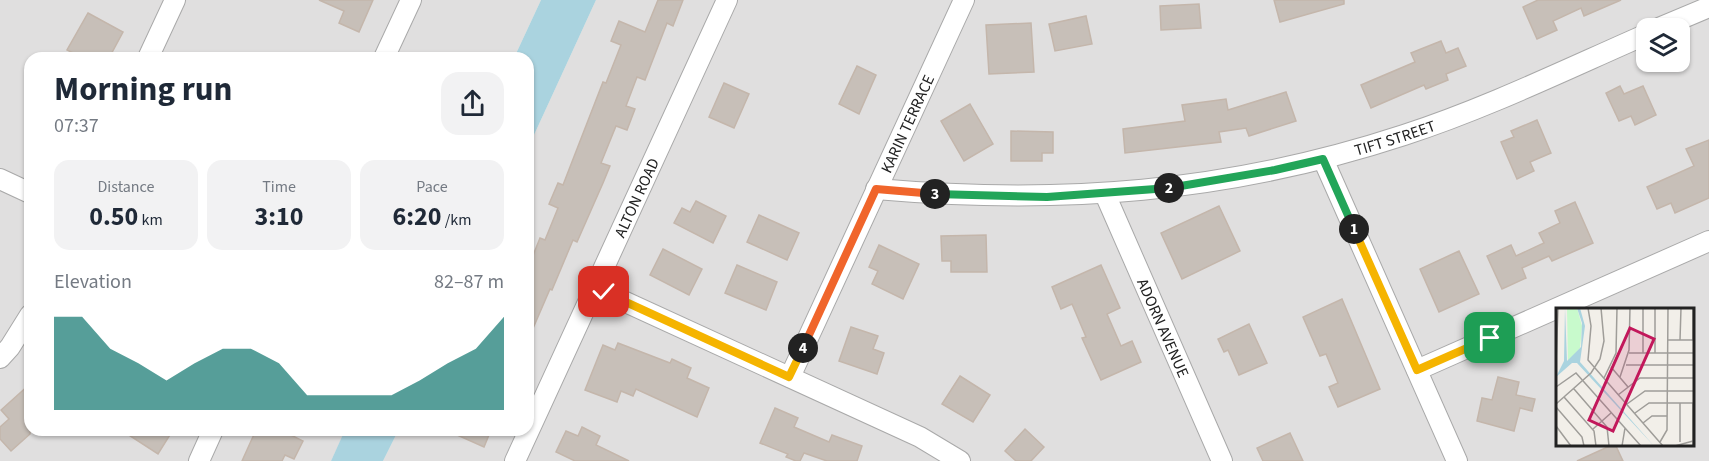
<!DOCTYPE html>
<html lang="en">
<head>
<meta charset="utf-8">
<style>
	:root { --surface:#fff; --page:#f2f2f3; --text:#1f2937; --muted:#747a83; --accent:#0f766e }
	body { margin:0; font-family:"Source Sans 3",sans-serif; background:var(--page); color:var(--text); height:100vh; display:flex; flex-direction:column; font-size:22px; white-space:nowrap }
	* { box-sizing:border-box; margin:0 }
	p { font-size:20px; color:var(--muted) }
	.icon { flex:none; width:33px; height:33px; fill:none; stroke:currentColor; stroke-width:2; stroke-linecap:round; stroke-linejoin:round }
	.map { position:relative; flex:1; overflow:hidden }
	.details { position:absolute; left:24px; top:52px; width:510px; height:384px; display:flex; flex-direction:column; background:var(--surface); border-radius:18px; box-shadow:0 2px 4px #0004 }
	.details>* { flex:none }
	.buttons { position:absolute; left:1636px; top:18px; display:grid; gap:12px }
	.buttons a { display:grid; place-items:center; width:54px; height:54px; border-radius:12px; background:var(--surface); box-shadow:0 2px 4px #0004; font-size:30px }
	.pin { position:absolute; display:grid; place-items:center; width:51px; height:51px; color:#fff; margin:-26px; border-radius:12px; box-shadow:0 3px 9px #0006 }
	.km { position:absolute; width:30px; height:30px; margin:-15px; border-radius:50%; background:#222; color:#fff; font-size:16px; line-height:30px; text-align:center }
	.round { display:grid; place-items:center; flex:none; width:63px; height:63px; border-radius:18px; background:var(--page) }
	.summary { display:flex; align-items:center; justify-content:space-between; height:102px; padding:0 30px }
	h1 { font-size:33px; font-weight:700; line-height:45px }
	.figures { display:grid; grid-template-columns:repeat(3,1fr); gap:9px; height:102px; padding:6px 30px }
	.figures div { display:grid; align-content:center; border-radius:15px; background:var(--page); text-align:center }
	.figures b { font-size:26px; font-weight:700 }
	.figures small { font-size:16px; font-weight:400 }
	.figures p { font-size:16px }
	.chart { height:168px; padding:12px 30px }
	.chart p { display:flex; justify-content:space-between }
	.chart svg { width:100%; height:108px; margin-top:6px; fill:var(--accent); opacity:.7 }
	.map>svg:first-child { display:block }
	.residential { fill:#e0dfdf; fill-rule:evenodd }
	.water { fill:#aad3df }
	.building { fill:#c7bfb8; stroke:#c4b6ab; stroke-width:1.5 }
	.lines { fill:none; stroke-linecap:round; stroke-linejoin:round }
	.minor-casing { stroke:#a9a9a9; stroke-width:22 }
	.minor { stroke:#fff; stroke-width:20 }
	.split-1-casing { stroke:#fff; stroke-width:12 }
	.split-2-casing { stroke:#fff; stroke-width:12 }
	.split-3-casing { stroke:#fff; stroke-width:12 }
	.split-4-casing { stroke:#fff; stroke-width:12 }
	.split-5-casing { stroke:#fff; stroke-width:12 }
	.split-1 { stroke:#f5b400; stroke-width:8 }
	.split-2 { stroke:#22a559; stroke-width:8 }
	.split-3 { stroke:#22a559; stroke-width:8 }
	.split-4 { stroke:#f0652b; stroke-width:8 }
	.split-5 { stroke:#f5b400; stroke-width:8 }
	.labels { text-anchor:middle; stroke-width:4.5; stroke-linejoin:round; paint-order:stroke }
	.street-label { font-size:16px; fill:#222; stroke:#fff }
	.inset-road { fill:none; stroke:#9f9d99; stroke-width:1.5 }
	.view { fill:#c2185b; fill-opacity:0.15; stroke:#c2185b; stroke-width:3 }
	.inset-edge { fill:none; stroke:#222; stroke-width:3 }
</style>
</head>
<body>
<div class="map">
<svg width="1709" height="461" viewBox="0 0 1709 461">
	<rect width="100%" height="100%" fill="#f2efe9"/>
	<g class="residential">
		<path d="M 0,0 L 541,0 L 514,58 L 30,58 L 30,430 L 345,431 L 331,461 L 0,461 Z"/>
		<path d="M 596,0 L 1709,0 L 1709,461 L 383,461 L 398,431 L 528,430 L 528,148 ZM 1647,28 L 1680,28 L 1680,62 L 1647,62 ZM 1558,310 L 1692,310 L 1692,444 L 1558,444 Z"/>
	</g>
	<g class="water">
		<path d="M 541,0 L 596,0 L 528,148 L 528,58 L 514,58 Z"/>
		<path d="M 345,430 L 398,430 L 398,431 L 383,461 L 331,461 Z"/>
	</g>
	<g class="building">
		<path d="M 319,0 L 373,0 L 359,32 L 339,23 L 344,11 Z"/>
		<path d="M 658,0 L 683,0 L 673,26 L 667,23 L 645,80 L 637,77 L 626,106 L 635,109 L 627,130 L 616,126 L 601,163 L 610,166 L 603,183 L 577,242 L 573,240 L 552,290 L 550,289 L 528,340 L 528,268 L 540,238 L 545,240 L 558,208 L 549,204 L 558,183 L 563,185 L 603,82 L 606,83 L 621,45 L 611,41 L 619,21 L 645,32 Z"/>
		<path d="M 1274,0 L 1344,0 L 1344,4 L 1280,22 Z"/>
		<path d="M 1538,0 L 1621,0 L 1584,16 L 1581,8 L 1553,21 L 1557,30 L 1537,39 L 1523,7 Z"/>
		<path d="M 1199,4 L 1201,28 L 1161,30 L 1160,6 Z"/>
		<path d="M 88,13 L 123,32 L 109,58 L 83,58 L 67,50 Z"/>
		<path d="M 1086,16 L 1092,44 L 1055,51 L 1049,24 Z"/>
		<path d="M 1031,23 L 1034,72 L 989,74 L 986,25 Z"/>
		<path d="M 1441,41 L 1446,53 L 1458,48 L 1466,66 L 1446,74 L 1448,80 L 1426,89 L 1424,85 L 1371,108 L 1361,85 L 1415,62 L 1411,53 Z"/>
		<path d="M 857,66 L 876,75 L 859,114 L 839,104 Z"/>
		<path d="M 724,83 L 749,94 L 734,128 L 709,117 Z"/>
		<path d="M 1620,86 L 1624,94 L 1643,86 L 1656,115 L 1635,125 L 1631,116 L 1619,121 L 1606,93 Z"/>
		<path d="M 1286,92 L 1296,121 L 1249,136 L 1246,128 L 1219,132 L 1221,142 L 1125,153 L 1123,129 L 1185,121 L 1182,105 L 1226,99 L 1228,110 Z"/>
		<path d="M 970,104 L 993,144 L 964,161 L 941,121 Z"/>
		<path d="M 1537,120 L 1551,153 L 1530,162 L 1534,171 L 1517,179 L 1501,142 L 1514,137 L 1511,131 Z"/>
		<path d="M 1011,131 L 1053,132 L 1053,153 L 1042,153 L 1042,161 L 1011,161 Z"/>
		<path d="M 1709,140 L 1709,198 L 1675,213 L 1671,203 L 1657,209 L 1647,187 L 1694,166 L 1686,149 Z"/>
		<path d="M 696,201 L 726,216 L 713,243 L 674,223 L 682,208 L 690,212 Z"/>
		<path d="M 1575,202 L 1593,243 L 1552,261 L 1549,256 L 1522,268 L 1526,278 L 1502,289 L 1487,256 L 1511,245 L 1516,256 L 1544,243 L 1539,233 L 1560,223 L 1555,211 Z"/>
		<path d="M 1219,206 L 1240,251 L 1182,279 L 1161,233 Z"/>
		<path d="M 759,215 L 799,233 L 787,260 L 747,242 Z"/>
		<path d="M 986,235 L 987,272 L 951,272 L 951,261 L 942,261 L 941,236 Z"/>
		<path d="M 879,245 L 919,264 L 903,299 L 872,284 L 878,271 L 869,267 Z"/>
		<path d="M 663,249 L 702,269 L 689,295 L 650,275 Z"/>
		<path d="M 1459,251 L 1479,294 L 1439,312 L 1420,269 Z"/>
		<path d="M 737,265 L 777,282 L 766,310 L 725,293 Z"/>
		<path d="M 1101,265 L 1120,308 L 1107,314 L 1121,346 L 1132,341 L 1141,362 L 1101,380 L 1082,338 L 1086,337 L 1072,304 L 1061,309 L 1052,287 Z"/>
		<path d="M 1342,299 L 1380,389 L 1338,407 L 1329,387 L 1338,383 L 1326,354 L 1320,356 L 1303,317 Z"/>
		<path d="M 1249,324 L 1267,363 L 1239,375 L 1228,350 L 1224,352 L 1218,339 Z"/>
		<path d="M 851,327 L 878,336 L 873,349 L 884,353 L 877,374 L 839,361 Z"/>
		<path d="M 618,343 L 670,363 L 672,359 L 691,368 L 687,378 L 709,388 L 697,417 L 636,389 L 633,396 L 621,391 L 617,402 L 585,390 L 603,345 L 615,350 Z"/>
		<path d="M 960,376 L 990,395 L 973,422 L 942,404 Z"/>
		<path d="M 1498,377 L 1519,382 L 1516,395 L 1535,399 L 1532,411 L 1520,408 L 1514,431 L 1477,421 L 1482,398 L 1492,400 Z"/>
		<path d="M 30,384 L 30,434 L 11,451 L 0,439 L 0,427 L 9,419 L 1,410 Z"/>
		<path d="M 775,408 L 798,418 L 794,427 L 829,442 L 832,435 L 862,446 L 857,461 L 827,461 L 804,453 L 800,461 L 796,461 L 786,457 L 788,454 L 760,443 Z"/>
		<path d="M 582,427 L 600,436 L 596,445 L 629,461 L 575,461 L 556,452 L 566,431 L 578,436 Z"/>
		<path d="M 1025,429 L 1044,447 L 1031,461 L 1016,461 L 1005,451 Z"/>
		<path d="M 121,430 L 173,430 L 158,454 Z"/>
		<path d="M 256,430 L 281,430 L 303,441 L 294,459 L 285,455 L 282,461 L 242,461 Z"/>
		<path d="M 446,430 L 491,430 L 484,447 Z"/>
		<path d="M 1290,433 L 1303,461 L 1263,461 L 1257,448 Z"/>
		<path d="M 1615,444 L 1623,461 L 1577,461 L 1614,444 Z"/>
	</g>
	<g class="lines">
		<g class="minor-casing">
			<g id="minor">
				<path d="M 1659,28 L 1709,7"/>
				<path d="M 148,58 L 175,0"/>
				<path d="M 384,58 L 411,0"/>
				<path d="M 1323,159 L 1457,461"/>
				<path d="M 0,179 L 30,193"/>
				<path id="s1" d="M 876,189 C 1060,205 1227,193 1404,135 C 1487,108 1567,69 1647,34"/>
				<path id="s2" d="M 1105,194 L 1222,461"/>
				<path d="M 595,288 L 920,437 L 960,461"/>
				<path d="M 0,358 L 10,347 L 30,315"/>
				<path d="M 1417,370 L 1709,241"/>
				<path id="s3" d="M 790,377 L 964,0"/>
				<path d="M 199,461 L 213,430"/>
				<path id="s4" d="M 515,461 L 727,0"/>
			</g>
		</g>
		<use href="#minor" class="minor"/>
	</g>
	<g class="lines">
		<g class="split-1-casing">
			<path id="split-1" d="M 1354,229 L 1417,370 L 1490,338"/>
		</g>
		<g class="split-2-casing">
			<path id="split-2" d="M 1169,188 L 1275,170 L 1323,159 L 1354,229"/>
		</g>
		<g class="split-3-casing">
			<path id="split-3" d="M 935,194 L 1047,197 L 1169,188"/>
		</g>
		<g class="split-4-casing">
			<path id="split-4" d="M 803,348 L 876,189 L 935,194"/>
		</g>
		<g class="split-5-casing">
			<path id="split-5" d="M 604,292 L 789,377 L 803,348"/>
		</g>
		<use href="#split-1" class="split-1"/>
		<use href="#split-2" class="split-2"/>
		<use href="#split-3" class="split-3"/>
		<use href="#split-4" class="split-4"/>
		<use href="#split-5" class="split-5"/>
	</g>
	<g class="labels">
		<g class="street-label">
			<text dy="6" stroke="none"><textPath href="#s3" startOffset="279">KARIN TERRACE</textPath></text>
			<text dy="6" stroke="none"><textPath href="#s1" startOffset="525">TIFT STREET</textPath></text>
			<text dy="6" stroke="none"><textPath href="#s4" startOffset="290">ALTON ROAD</textPath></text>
			<text dy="6" stroke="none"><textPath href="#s2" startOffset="146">ADORN AVENUE</textPath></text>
		</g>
	</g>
	<g transform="translate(1556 308)">
		<rect width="138" height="138" fill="#f2efe9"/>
		<path d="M 11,0 L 21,0 L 26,18 L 24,40 L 12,54 Z" fill="#c8facc"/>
		<path d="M 9,0 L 11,53 L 25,39 L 26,15 L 21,0 L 24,0 L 29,18 L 24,54 L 98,138 L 21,55 L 16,55 L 0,69 L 8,53 Z" fill="#aad3df"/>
		<path class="inset-road" d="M 32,0 L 35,18 L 32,52 L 107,138M 112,32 L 138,32M 124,32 L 125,0M 137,32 L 137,0M 73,45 L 138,45M 87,45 L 87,0M 99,45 L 99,0M 0,55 L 2,0M 70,57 L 138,57M 55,59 L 72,79M 64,69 L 73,42 L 74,0M 48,70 L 60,45 L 61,0M 0,79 L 20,65 L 85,138M 18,81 L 51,119 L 53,138M 62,87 L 84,70 L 138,70M 8,89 L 38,123 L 40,138M 0,96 L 35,65 L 44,51 L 48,33 L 45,0M 71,96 L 89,83 L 138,83M 0,99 L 26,129 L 28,138M 79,105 L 93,95 L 138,95M 87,115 L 96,108 L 111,108M 0,118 L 15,138M 37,121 L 55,105M 104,134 L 111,122 L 112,0M 124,134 L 124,95M 66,138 L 69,120M 119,138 L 137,133M 137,138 L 137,95"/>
		<path class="view" d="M 74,20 L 98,31 L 57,123 L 33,112 Z"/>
		<rect width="138" height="138" class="inset-edge"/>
	</g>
</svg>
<div class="buttons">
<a><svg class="icon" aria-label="layers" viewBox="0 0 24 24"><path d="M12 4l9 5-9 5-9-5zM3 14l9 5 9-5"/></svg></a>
</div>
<div class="pin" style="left:1490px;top:338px;background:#1e9e55"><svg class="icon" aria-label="arrive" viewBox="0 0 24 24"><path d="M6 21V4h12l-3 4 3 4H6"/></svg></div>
<div class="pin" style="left:604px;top:292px;background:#d93025"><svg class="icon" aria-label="check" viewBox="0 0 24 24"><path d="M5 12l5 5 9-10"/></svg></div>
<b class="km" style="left:1354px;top:229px">1</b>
<b class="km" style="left:1169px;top:188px">2</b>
<b class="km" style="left:935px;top:194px">3</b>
<b class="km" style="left:803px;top:348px">4</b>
<section class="details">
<div class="summary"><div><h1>Morning run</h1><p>07:37</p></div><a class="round"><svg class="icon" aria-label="share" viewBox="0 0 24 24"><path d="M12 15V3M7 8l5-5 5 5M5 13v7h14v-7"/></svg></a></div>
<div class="figures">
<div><p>Distance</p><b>0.50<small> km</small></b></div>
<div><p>Time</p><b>3:10</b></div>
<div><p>Pace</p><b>6:20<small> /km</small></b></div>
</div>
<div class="chart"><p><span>Elevation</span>82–87 m</p>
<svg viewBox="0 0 160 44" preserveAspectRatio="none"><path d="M0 44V6L10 6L20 19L30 25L40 32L50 25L60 19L70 19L80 25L90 38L100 38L110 38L120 38L130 32L140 25L150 19L160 6V44z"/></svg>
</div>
</section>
</div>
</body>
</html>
